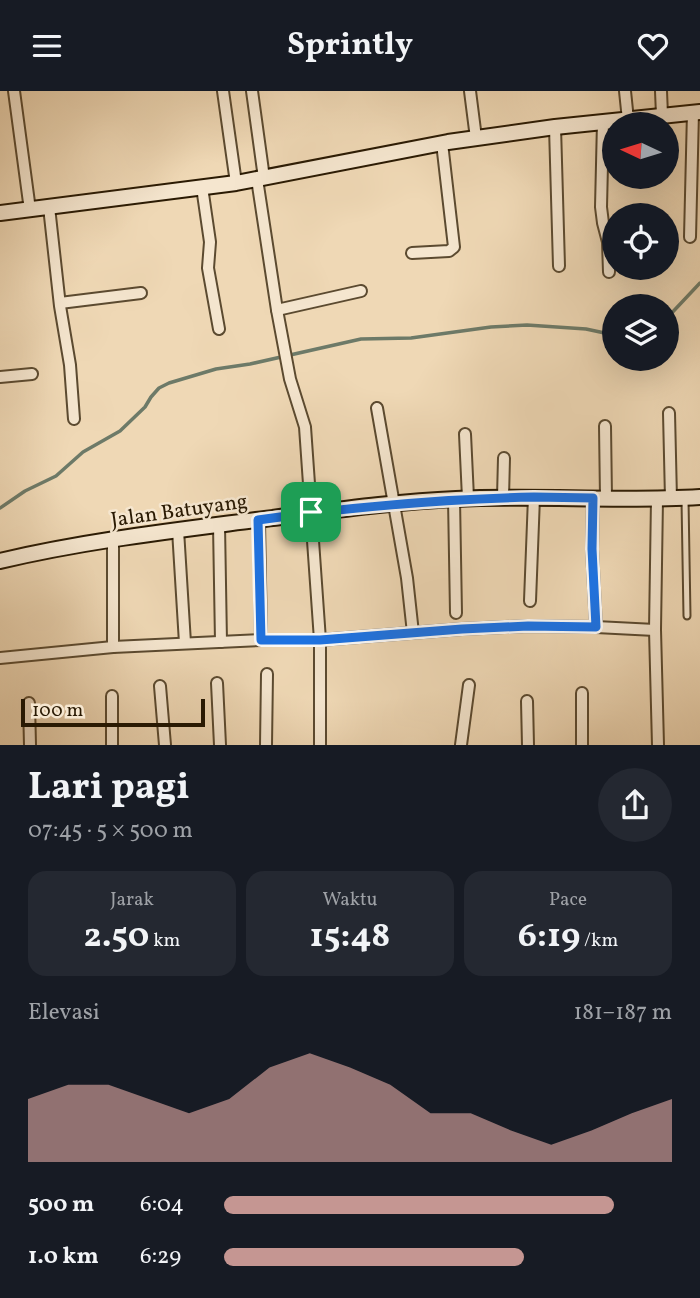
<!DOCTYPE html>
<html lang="id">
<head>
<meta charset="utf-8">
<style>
	:root { --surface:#171b24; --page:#242831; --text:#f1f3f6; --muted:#9ea1a6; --accent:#c59692 }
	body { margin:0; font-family:Vollkorn,serif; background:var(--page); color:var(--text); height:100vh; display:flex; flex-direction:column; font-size:26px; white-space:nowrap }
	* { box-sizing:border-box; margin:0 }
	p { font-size:23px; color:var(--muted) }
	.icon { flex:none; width:38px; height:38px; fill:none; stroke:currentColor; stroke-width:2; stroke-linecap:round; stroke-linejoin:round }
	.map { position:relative; height:654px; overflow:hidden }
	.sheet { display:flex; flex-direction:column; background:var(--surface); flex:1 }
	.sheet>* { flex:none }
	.needle { width:46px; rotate:274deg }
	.buttons { position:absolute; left:602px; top:21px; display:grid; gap:14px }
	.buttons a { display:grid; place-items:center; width:77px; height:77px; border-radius:50%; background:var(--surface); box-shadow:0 7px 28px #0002; font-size:35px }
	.scale { position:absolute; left:21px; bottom:18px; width:184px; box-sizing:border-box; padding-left:7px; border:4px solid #2a1a03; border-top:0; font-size:19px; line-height:24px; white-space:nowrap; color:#2a1a03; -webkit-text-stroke:5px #f5e6cf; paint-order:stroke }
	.pin { position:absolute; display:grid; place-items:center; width:60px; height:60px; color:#fff; margin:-30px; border-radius:14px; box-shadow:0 4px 10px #0006 }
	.round { display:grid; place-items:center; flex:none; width:74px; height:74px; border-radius:37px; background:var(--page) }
	.overview { display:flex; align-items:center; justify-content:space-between; height:119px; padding:0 28px }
	h1 { font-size:38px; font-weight:700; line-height:52px }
	.stats { display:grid; grid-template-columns:repeat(3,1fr); gap:10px; height:119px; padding:7px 28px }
	.stats div { display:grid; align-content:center; border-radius:18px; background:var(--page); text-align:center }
	.stats b { font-size:35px; font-weight:700 }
	.stats small { font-size:19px; font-weight:400 }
	.stats p { font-size:19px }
	.chart { height:196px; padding:14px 28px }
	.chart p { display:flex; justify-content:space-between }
	.chart svg { width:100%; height:126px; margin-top:7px; fill:var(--accent); opacity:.7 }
	ul { padding:0 28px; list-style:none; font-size:23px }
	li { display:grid; grid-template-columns:112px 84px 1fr; align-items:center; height:52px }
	li i { height:18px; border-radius:9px; background:var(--accent) }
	header { display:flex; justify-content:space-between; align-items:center; height:91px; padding:0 28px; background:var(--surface); font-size:32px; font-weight:700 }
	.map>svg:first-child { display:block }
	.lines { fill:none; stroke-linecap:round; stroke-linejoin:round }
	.stream { stroke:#6d7a68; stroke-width:3.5 }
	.lane-casing { stroke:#5b4a30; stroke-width:9 }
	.street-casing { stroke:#5b4a30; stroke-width:14 }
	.secondary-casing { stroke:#2a1a03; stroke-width:18 }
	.lane { stroke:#f5e6cf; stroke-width:5 }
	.street { stroke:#f5e6cf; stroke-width:10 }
	.secondary { stroke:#f5e6cf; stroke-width:14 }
	.route-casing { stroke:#fff; stroke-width:14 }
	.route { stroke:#1a73e8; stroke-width:9 }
	.labels { text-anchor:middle; stroke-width:5; stroke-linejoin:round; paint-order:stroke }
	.street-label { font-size:21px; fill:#2a1a03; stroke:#f5e6cf }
</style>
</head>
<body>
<header><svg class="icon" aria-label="menu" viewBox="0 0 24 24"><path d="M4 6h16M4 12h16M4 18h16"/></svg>Sprintly<svg class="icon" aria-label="heart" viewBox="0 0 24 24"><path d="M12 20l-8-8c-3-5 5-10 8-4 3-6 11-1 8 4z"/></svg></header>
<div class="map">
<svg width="700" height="654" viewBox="0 0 700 654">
	<rect width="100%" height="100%" fill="#efd8b5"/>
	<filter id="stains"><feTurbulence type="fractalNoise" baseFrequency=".00286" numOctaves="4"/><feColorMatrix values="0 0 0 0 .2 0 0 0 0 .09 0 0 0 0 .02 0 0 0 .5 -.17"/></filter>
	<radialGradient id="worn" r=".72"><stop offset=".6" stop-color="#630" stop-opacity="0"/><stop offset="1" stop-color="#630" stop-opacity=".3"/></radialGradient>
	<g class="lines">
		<g class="stream">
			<path d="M 667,227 L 700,192"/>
			<path d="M 0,417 L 25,400 L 56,385 L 83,361 L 120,340 L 145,316 L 151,306 L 159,297 L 169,292 L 216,278 L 250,273 L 361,248 L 411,247 L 491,236 L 527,234 L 586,238 L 614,244"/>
		</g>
		<g class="lane-casing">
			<path id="lane" d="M 685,409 L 687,525"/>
		</g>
		<g class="street-casing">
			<g id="street">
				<path d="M 14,0 L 30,119"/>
				<path d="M 223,0 L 236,92"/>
				<path d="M 252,0 L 264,87"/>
				<path d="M 470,0 L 476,47"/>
				<path d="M 625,0 L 628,29"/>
				<path d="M 661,0 L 662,24"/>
				<path d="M 603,31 L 601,116 L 603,132 L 608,151 L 609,181"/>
				<path d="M 555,36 L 559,175"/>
				<path d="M 257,88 L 277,219 L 290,288 L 305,336 L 320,549 L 320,654"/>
				<path d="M 202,96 L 210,151 L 208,177 L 219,238"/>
				<path d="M 49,116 L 60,215 L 70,274 L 74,328"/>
				<path d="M 690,146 L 693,21"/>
				<path d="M 412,162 L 449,160 L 454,156 L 442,52"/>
				<path d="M 60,212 L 141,202"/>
				<path d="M 277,219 L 361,200"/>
				<path d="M 0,286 L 32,283"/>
				<path d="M 377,317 L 407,487 L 413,542"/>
				<path d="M 669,322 L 671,408"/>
				<path d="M 605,335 L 606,407"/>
				<path d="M 465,343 L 468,407"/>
				<path d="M 503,406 L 504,367"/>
				<path d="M 593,407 L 592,458 L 596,536"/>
				<path d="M 454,408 L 456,522"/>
				<path d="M 657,408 L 655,539 L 658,654"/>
				<path d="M 259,429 L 261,549"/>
				<path d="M 219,434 L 221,551"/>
				<path d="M 178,439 L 185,552"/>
				<path d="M 113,449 L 113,556"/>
				<path d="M 530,510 L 534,406"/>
				<path d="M 0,567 L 113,556 L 261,549 L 320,549 L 462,538 L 529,535 L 596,536 L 655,539"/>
				<path d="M 217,592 L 220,654"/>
				<path d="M 160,595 L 165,654"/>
				<path d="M 582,602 L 582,654"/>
				<path d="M 527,610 L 528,654"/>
				<path d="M 29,612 L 30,654"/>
				<path d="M 112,654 L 112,605"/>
				<path d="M 266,654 L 267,583"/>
				<path d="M 461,654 L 469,594"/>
			</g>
		</g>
		<g class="secondary-casing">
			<g id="secondary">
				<path d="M 0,122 L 236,92 L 448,51 L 555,36 L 700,21"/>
				<path d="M 0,470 C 84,450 171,440 256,429 C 323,421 389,411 456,408 C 538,404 619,411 700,406"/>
			</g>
		</g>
		<use href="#lane" class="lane"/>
		<use href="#street" class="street"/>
		<use href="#secondary" class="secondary"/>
	</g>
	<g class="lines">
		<g class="route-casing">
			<path id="route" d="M 534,406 L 593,407 L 592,458 L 596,536 L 528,535 L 462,538 L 320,549 L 261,549 L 258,429 C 350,416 442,408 534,406 Z"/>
		</g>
		<use href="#route" class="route"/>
	</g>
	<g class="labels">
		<g class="street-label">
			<text transform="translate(179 419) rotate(-8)" y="7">Jalan Batuyang</text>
		</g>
	</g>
	<rect width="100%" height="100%" filter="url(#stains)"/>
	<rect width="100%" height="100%" fill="url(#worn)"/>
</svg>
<div class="buttons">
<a><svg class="needle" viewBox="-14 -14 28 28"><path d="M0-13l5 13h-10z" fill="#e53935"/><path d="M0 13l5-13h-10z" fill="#9ea1a6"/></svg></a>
<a><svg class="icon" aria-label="locate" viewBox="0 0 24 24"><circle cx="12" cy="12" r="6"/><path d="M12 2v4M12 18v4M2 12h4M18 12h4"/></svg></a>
<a><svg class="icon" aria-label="layers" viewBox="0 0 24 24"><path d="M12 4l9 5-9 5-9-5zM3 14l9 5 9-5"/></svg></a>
</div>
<div class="scale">100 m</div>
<div class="pin" style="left:311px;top:421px;background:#1e9e55"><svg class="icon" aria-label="arrive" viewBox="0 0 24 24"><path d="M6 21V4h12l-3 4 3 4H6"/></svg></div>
</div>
<section class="sheet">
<div class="overview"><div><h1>Lari pagi</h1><p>07:45 · 5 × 500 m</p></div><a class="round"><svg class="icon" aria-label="share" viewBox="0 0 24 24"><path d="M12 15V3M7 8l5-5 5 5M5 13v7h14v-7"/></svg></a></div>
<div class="stats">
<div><p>Jarak</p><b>2.50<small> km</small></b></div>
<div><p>Waktu</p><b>15:48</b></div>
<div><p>Pace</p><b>6:19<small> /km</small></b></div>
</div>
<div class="chart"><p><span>Elevasi</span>181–187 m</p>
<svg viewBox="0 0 160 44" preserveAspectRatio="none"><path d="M0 44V22L10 17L20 17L30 22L40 27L50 22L60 11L70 6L80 11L90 17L100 27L110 27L120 33L130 38L140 33L150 27L160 22V44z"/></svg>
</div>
<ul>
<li><b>500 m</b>6:04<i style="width:87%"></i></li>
<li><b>1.0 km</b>6:29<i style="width:67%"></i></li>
</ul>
</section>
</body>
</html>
